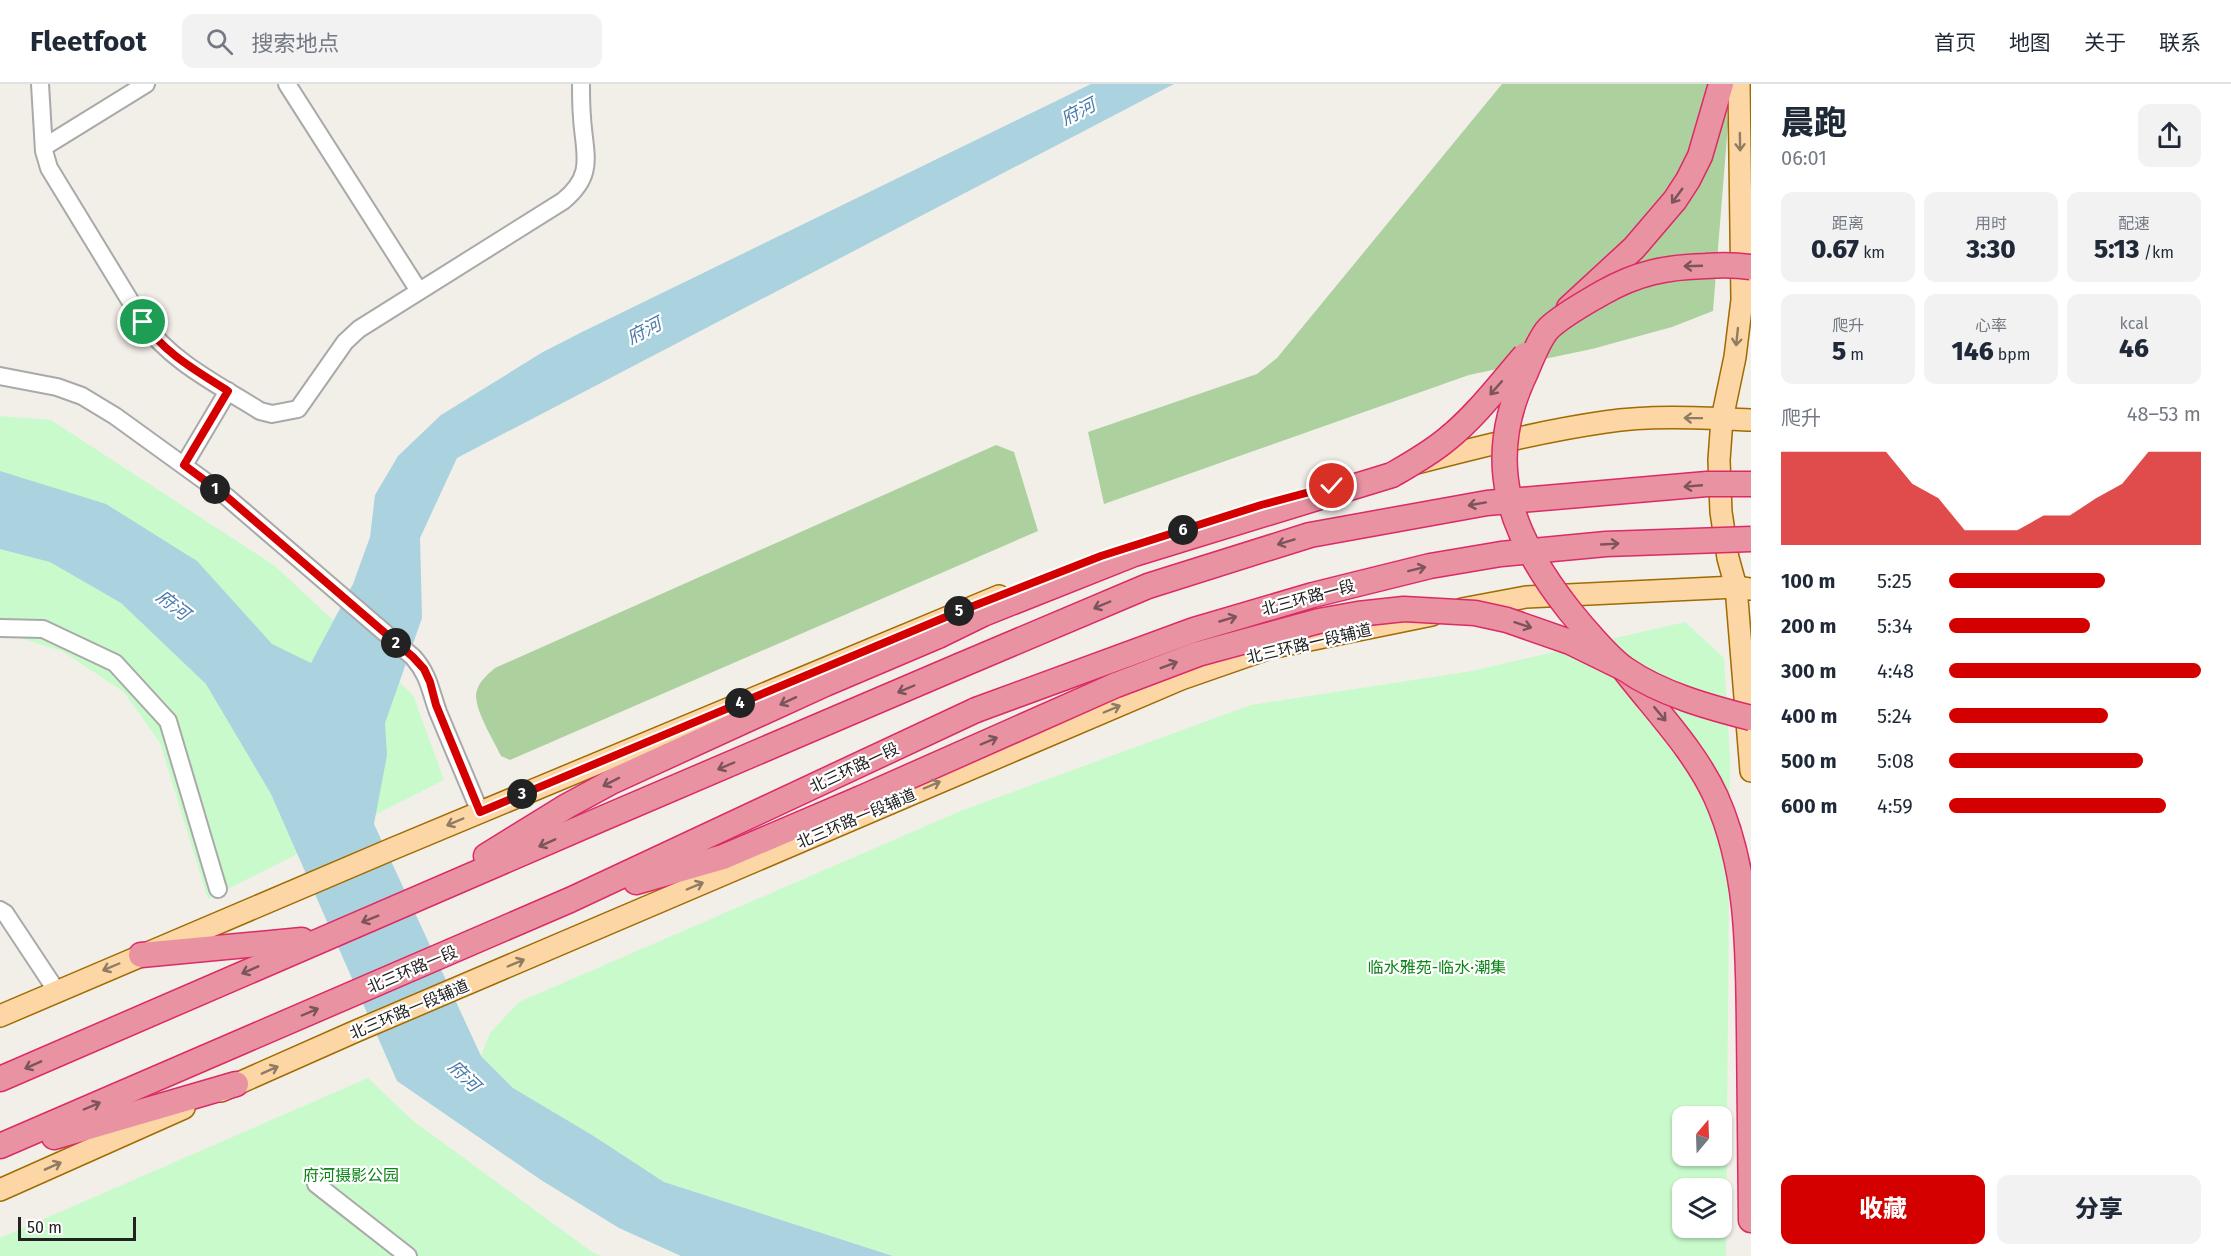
<!DOCTYPE html>
<html lang="zh">
<head>
<meta charset="utf-8">
<style>
	:root { --surface:#fff; --page:#f2f2f3; --text:#1f2937; --muted:#747a83; --line:#e0e1e3; --accent:#d40000 }
	body { margin:0; font-family:"Fira Sans","Noto Sans SC",sans-serif; background:var(--page); color:var(--text); height:100vh; display:flex; flex-direction:column; font-size:22px; white-space:nowrap }
	* { box-sizing:border-box; margin:0 }
	p { font-size:20px; color:var(--muted) }
	.icon { flex:none; width:33px; height:33px; fill:none; stroke:currentColor; stroke-width:2; stroke-linecap:round; stroke-linejoin:round }
	.map { position:relative; flex:1; overflow:hidden }
	.panel { display:flex; flex-direction:column; background:var(--surface); width:480px }
	.panel>* { flex:none }
	.needle { width:39px; rotate:19deg }
	.controls { position:absolute; left:1672px; top:1022px; display:grid; gap:12px }
	.controls a { display:grid; place-items:center; width:60px; height:60px; border-radius:12px; background:var(--surface); box-shadow:0 2px 4px #0004; font-size:30px }
	.scale { position:absolute; left:18px; bottom:15px; width:118px; box-sizing:border-box; padding-left:6px; border:3px solid #222; border-top:0; font-size:16px; line-height:21px; white-space:nowrap; color:#222; -webkit-text-stroke:4px #fff; paint-order:stroke }
	.pin { position:absolute; display:grid; place-items:center; width:51px; height:51px; color:#fff; margin:-26px; border:3px solid #fff; border-radius:50%; box-shadow:0 2px 6px #0007 }
	.km { position:absolute; width:30px; height:30px; margin:-15px; border-radius:50%; background:#222; color:#fff; font-size:16px; line-height:30px; text-align:center }
	.round { display:grid; place-items:center; flex:none; width:63px; height:63px; border-radius:12px; background:var(--page) }
	.headline { display:flex; align-items:center; justify-content:space-between; height:102px; padding:0 30px }
	h1 { font-size:33px; font-weight:800; line-height:45px }
	.stats { display:grid; grid-template-columns:repeat(3,1fr); gap:9px; height:102px; padding:6px 30px }
	.stats div { display:grid; align-content:center; border-radius:12px; background:var(--page); text-align:center }
	.stats b { font-size:26px; font-weight:800 }
	.stats small { font-size:16px; font-weight:400 }
	.stats p { font-size:16px }
	.chart { height:168px; padding:12px 30px }
	.chart p { display:flex; justify-content:space-between }
	.chart svg { width:100%; height:108px; margin-top:6px; fill:var(--accent); opacity:.7 }
	.action { display:flex; gap:12px; margin-top:auto; padding:12px 30px }
	.action a { flex:1; height:69px; border-radius:12px; background:var(--accent); color:#fff; font-size:24px; font-weight:800; line-height:69px; text-align:center }
	.action a+a { background:var(--page); color:var(--text) }
	ul { padding:0 30px; list-style:none; font-size:20px }
	li { display:grid; grid-template-columns:96px 72px 1fr; align-items:center; height:45px }
	li i { height:15px; border-radius:8px; background:var(--accent) }
	header { display:flex; align-items:center; gap:36px; box-sizing:border-box; height:84px; padding:0 30px; background:var(--surface); border-bottom:2px solid var(--line) }
	header strong { font-size:28px }
	nav { display:flex; gap:33px; margin-inline-start:auto; font-size:21px }
	.search { width:420px; height:54px; background:var(--page); display:flex; align-items:center; gap:15px; box-sizing:border-box; padding:0 21px; border-radius:12px; color:var(--muted); font-size:22px }
	main { display:flex; flex:1; min-height:0 }
	.map>svg:first-child { display:block }
	.forest { fill:#add19e }
	.park { fill:#c8facc; fill-rule:evenodd }
	.water { fill:#aad3df }
	.lines { fill:none; stroke-linecap:round; stroke-linejoin:round }
	.minor-casing { stroke:#a9a9a9; stroke-width:20 }
	.major-casing { stroke:#a06b00; stroke-width:24 }
	.highway-casing { stroke:#dc2a67; stroke-width:27 }
	.minor { stroke:#fff; stroke-width:16 }
	.major { stroke:#fcd6a4; stroke-width:21 }
	.highway { stroke:#e892a2; stroke-width:24 }
	.highway-bridge-casing { stroke:#dc2a67; stroke-width:27; stroke-linecap:butt }
	.highway-bridge { stroke:#e892a2; stroke-width:24 }
	.oneway { stroke:#8f7c63 }
	.oneway2 { stroke:#7b545c }
	.route-casing { stroke:#fff; stroke-width:12 }
	.route { stroke:#d40000; stroke-width:8 }
	.labels { text-anchor:middle; stroke-width:4.5; stroke-linejoin:round; paint-order:stroke }
	.street-label { font-size:16px; fill:#222; stroke:#fff }
	.park-label { font-size:16px; fill:#0c8416; stroke:#fff }
	.water-label { font-size:18px; font-style:italic; fill:#4a7aab; stroke:#fff }
</style>
</head>
<body>
<header>
<strong>Fleetfoot</strong>
<div class="search"><svg class="icon" aria-label="search" viewBox="0 0 24 24"><circle cx="10" cy="10" r="6"/><path d="M15 15l6 6"/></svg>搜索地点</div>
<nav><a>首页</a><a>地图</a><a>关于</a><a>联系</a></nav>
</header>
<main>
<div class="map">
<svg width="1751" height="1172" viewBox="0 0 1751 1172">
	<rect width="100%" height="100%" fill="#f2efe9"/>
	<g class="forest">
		<path d="M 1502,0 L 1723,0 L 1728,40 L 1713,227 L 1672,243 L 1592,265 L 1469,291 L 1104,420 L 1088,348 L 1257,290 L 1277,274 Z"/>
		<path d="M 996,361 L 1014,368 L 1038,447 L 510,676 L 501,672 C 494,657 475,627 476,610 C 478,598 487,591 495,584 Z"/>
	</g>
	<g class="park">
		<path d="M 0,332 L 51,336 L 275,482 L 413,611 L 444,696 L 208,815 L 160,659 L 124,608 L 62,567 L 17,553 L 0,554 Z"/>
		<path d="M 1685,538 L 1724,574 L 1730,675 L 1726,1172 L 894,1172 L 664,1098 L 592,1051 L 513,1004 L 481,972 L 490,949 L 519,918 L 963,726 L 1251,621 L 1472,587 ZM 1683,1032 L 1722,1032 L 1722,1071 L 1683,1071 ZM 1683,1104 L 1722,1104 L 1722,1143 L 1683,1143 Z"/>
		<path d="M 368,994 L 412,1036 L 592,1168 L 601,1172 L 0,1172 L 0,1154 Z"/>
	</g>
	<path class="water" d="M 1091,0 L 1174,0 L 457,374 L 420,454 L 422,534 L 385,639 L 387,671 L 374,740 L 481,972 L 513,1004 L 592,1051 L 664,1098 L 893,1172 L 681,1172 L 619,1144 L 541,1096 L 397,997 L 271,710 L 206,600 L 121,519 L 50,478 L 0,465 L 0,387 L 106,420 L 197,477 L 272,560 L 311,579 L 353,500 L 370,453 L 375,411 L 398,372 L 441,331 L 543,268 L 582,248 Z"/>
	<g class="lines">
		<g class="minor-casing">
			<g id="minor">
				<path d="M 40,0 L 44,67 L 49,84 L 143,238 C 171,278 219,301 260,327 L 272,330 L 298,325 L 345,258 L 359,245 L 563,117 C 596,90 584,70 582,33 C 581,22 581,11 581,0"/>
				<path d="M 287,0 L 419,207"/>
				<path d="M 44,63 L 146,0"/>
				<path d="M 0,292 L 57,303 L 82,312 L 115,332 L 227,413 L 413,573 C 429,591 430,606 438,628 C 452,661 466,695 480,728"/>
				<path d="M 184,381 L 228,307"/>
				<path d="M 0,544 L 43,545 L 115,579 L 168,637 L 218,805"/>
				<path d="M 0,826 L 5,829 L 56,906"/>
				<path d="M 316,1100 L 408,1172"/>
			</g>
		</g>
		<g class="major-casing">
			<g id="major">
				<path d="M 1739,0 L 1742,216 L 1735,273 L 1722,335 L 1719,376 L 1721,428 L 1728,474 L 1736,503 L 1751,687"/>
				<path d="M 1417,379 C 1479,363 1542,347 1605,338 C 1653,331 1703,334 1751,336"/>
				<path d="M 1462,525 L 1526,513 L 1736,503 L 1751,505"/>
				<path d="M 0,932 L 392,765 L 999,512"/>
				<path d="M 221,1007 L 354,948 L 1181,595 L 1270,564 L 1432,531"/>
				<path d="M 0,1106 L 184,1024"/>
			</g>
		</g>
		<g class="highway-casing">
			<g id="highway">
				<path d="M 1569,224 L 1634,164 L 1675,116 L 1688,96 L 1700,72 L 1721,0"/>
				<path d="M 1623,584 C 1655,626 1694,665 1716,713 C 1749,787 1748,867 1749,945 C 1750,1009 1750,1073 1751,1136"/>
				<path d="M 486,772 L 567,722 L 613,697 L 825,600 L 938,552"/>
				<path d="M 636,798 L 723,773 L 859,715"/>
				<path d="M 141,871 L 302,856"/>
				<path d="M 0,995 C 319,855 639,719 959,582"/>
				<path d="M 54,1053 L 236,1000"/>
				<path d="M 0,1062 L 570,816 L 976,626"/>
			</g>
		</g>
		<use href="#minor" class="minor"/>
		<use href="#major" class="major"/>
		<use href="#highway" class="highway"/>
		<g class="highway-bridge-casing">
			<g id="highway-bridge">
				<path d="M 1751,183 C 1736,181 1721,181 1706,182 C 1666,183 1637,189 1602,209 C 1585,219 1564,230 1549,244 C 1540,253 1531,276 1526,288 C 1482,378 1510,451 1569,526 C 1581,541 1609,574 1625,585 C 1661,610 1708,623 1751,634"/>
				<path d="M 938,552 L 983,530 L 1134,470 L 1392,391 C 1411,380 1429,370 1446,356 C 1476,332 1500,300 1525,271"/>
				<path d="M 959,582 L 1148,502 L 1310,451 L 1487,419 L 1707,400 L 1751,400"/>
				<path d="M 976,626 L 1194,546 L 1313,511 L 1430,482 L 1501,470 L 1606,460 L 1751,455"/>
				<path d="M 859,715 L 1116,601 L 1198,570 L 1319,537 L 1358,530 L 1404,525 L 1475,529 L 1507,536 L 1570,558 L 1623,584"/>
			</g>
		</g>
		<use href="#highway-bridge" class="highway-bridge"/>
	</g>
	<defs><path id="oneway-shaft" d="M-6 0H5M1.5-3L5.5 0L1.5 3" fill="none" stroke-width="1.6" stroke-linecap="round" stroke-linejoin="round" transform="scale(1.5)"/></defs>
	<g class="oneway">
		<use href="#oneway-shaft" transform="translate(1740 58) rotate(89)"/>
		<use href="#oneway-shaft" transform="translate(1737 253) rotate(96)"/>
		<use href="#oneway-shaft" transform="translate(1693 334) rotate(-179)"/>
		<use href="#oneway-shaft" transform="translate(1112 625) rotate(-23)"/>
		<use href="#oneway-shaft" transform="translate(932 701) rotate(-23)"/>
		<use href="#oneway-shaft" transform="translate(455 738) rotate(157)"/>
		<use href="#oneway-shaft" transform="translate(695 802) rotate(-23)"/>
		<use href="#oneway-shaft" transform="translate(516 879) rotate(-23)"/>
		<use href="#oneway-shaft" transform="translate(111 883) rotate(157)"/>
		<use href="#oneway-shaft" transform="translate(270 986) rotate(-24)"/>
		<use href="#oneway-shaft" transform="translate(53 1082) rotate(-24)"/>
	</g>
	<g class="oneway2">
		<use href="#oneway-shaft" transform="translate(1677 112) rotate(126)"/>
		<use href="#oneway-shaft" transform="translate(1693 182) rotate(178)"/>
		<use href="#oneway-shaft" transform="translate(1496 304) rotate(131)"/>
		<use href="#oneway-shaft" transform="translate(1693 402) rotate(175)"/>
		<use href="#oneway-shaft" transform="translate(1477 420) rotate(170)"/>
		<use href="#oneway-shaft" transform="translate(1286 458) rotate(163)"/>
		<use href="#oneway-shaft" transform="translate(1610 460) rotate(-3)"/>
		<use href="#oneway-shaft" transform="translate(1417 485) rotate(-14)"/>
		<use href="#oneway-shaft" transform="translate(1102 521) rotate(157)"/>
		<use href="#oneway-shaft" transform="translate(1228 535) rotate(-16)"/>
		<use href="#oneway-shaft" transform="translate(1523 541) rotate(18)"/>
		<use href="#oneway-shaft" transform="translate(1169 581) rotate(-21)"/>
		<use href="#oneway-shaft" transform="translate(906 605) rotate(157)"/>
		<use href="#oneway-shaft" transform="translate(788 617) rotate(155)"/>
		<use href="#oneway-shaft" transform="translate(1660 630) rotate(50)"/>
		<use href="#oneway-shaft" transform="translate(989 657) rotate(-23)"/>
		<use href="#oneway-shaft" transform="translate(726 682) rotate(157)"/>
		<use href="#oneway-shaft" transform="translate(611 698) rotate(153)"/>
		<use href="#oneway-shaft" transform="translate(547 759) rotate(156)"/>
		<use href="#oneway-shaft" transform="translate(370 835) rotate(158)"/>
		<use href="#oneway-shaft" transform="translate(250 886) rotate(156)"/>
		<use href="#oneway-shaft" transform="translate(310 928) rotate(-23)"/>
		<use href="#oneway-shaft" transform="translate(33 981) rotate(156)"/>
		<use href="#oneway-shaft" transform="translate(92 1022) rotate(-23)"/>
	</g>
	<g class="lines">
		<g class="route-casing">
			<path id="route" d="M 143,238 C 164,269 197,287 228,307 L 184,381 L 227,413 L 413,573 L 424,585 L 430,598 L 436,621 L 480,728 L 953,530 L 1101,472 L 1261,421 L 1332,402"/>
		</g>
		<use href="#route" class="route"/>
	</g>
	<g class="labels">
		<g class="street-label">
			<text transform="translate(1308 513) rotate(-15)" y="6">北三环路一段</text>
			<text transform="translate(1309 559) rotate(-13)" y="6">北三环路一段辅道</text>
			<text transform="translate(854 683) rotate(-25)" y="6">北三环路一段</text>
			<text transform="translate(856 734) rotate(-23)" y="6">北三环路一段辅道</text>
			<text transform="translate(412 885) rotate(-23)" y="6">北三环路一段</text>
			<text transform="translate(409 925) rotate(-23)" y="6">北三环路一段辅道</text>
		</g>
		<g class="park-label">
			<text x="1437" y="889">临水雅苑-临水·潮集</text>
			<text x="351" y="1097">府河摄影公园</text>
		</g>
		<g class="water-label">
			<text transform="translate(1078 28) rotate(-27)" y="6">府河</text>
			<text transform="translate(644 247) rotate(-27)" y="6">府河</text>
			<text transform="translate(173 521) rotate(38)" y="6">府河</text>
			<text transform="translate(464 992) rotate(44)" y="6">府河</text>
		</g>
	</g>
</svg>
<div class="controls">
<a><svg class="needle" viewBox="-14 -14 28 28"><path d="M0-13l5 13h-10z" fill="#e53935"/><path d="M0 13l5-13h-10z" fill="#747a83"/></svg></a>
<a><svg class="icon" aria-label="layers" viewBox="0 0 24 24"><path d="M12 4l9 5-9 5-9-5zM3 14l9 5 9-5"/></svg></a>
</div>
<div class="scale">50 m</div>
<div class="pin" style="left:143px;top:238px;background:#1e9e55"><svg class="icon" aria-label="arrive" viewBox="0 0 24 24"><path d="M6 21V4h12l-3 4 3 4H6"/></svg></div>
<div class="pin" style="left:1332px;top:402px;background:#d93025"><svg class="icon" aria-label="check" viewBox="0 0 24 24"><path d="M5 12l5 5 9-10"/></svg></div>
<b class="km" style="left:215px;top:405px">1</b>
<b class="km" style="left:396px;top:559px">2</b>
<b class="km" style="left:522px;top:710px">3</b>
<b class="km" style="left:740px;top:619px">4</b>
<b class="km" style="left:959px;top:527px">5</b>
<b class="km" style="left:1183px;top:446px">6</b>
</div>
<section class="panel">
<div class="headline"><div><h1>晨跑</h1><p>06:01</p></div><a class="round"><svg class="icon" aria-label="share" viewBox="0 0 24 24"><path d="M12 15V3M7 8l5-5 5 5M5 13v7h14v-7"/></svg></a></div>
<div class="stats">
<div><p>距离</p><b>0.67<small> km</small></b></div>
<div><p>用时</p><b>3:30</b></div>
<div><p>配速</p><b>5:13<small> /km</small></b></div>
</div>
<div class="stats">
<div><p>爬升</p><b>5<small> m</small></b></div>
<div><p>心率</p><b>146<small> bpm</small></b></div>
<div><p>kcal</p><b>46</b></div>
</div>
<div class="chart"><p><span>爬升</span>48–53 m</p>
<svg viewBox="0 0 160 44" preserveAspectRatio="none"><path d="M0 44V6L10 6L20 6L30 6L40 6L50 19L60 25L70 38L80 38L90 38L100 32L110 32L120 25L130 19L140 6L150 6L160 6V44z"/></svg>
</div>
<ul>
<li><b>100 m</b>5:25<i style="width:62%"></i></li>
<li><b>200 m</b>5:34<i style="width:56%"></i></li>
<li><b>300 m</b>4:48<i style="width:100%"></i></li>
<li><b>400 m</b>5:24<i style="width:63%"></i></li>
<li><b>500 m</b>5:08<i style="width:77%"></i></li>
<li><b>600 m</b>4:59<i style="width:86%"></i></li>
</ul>
<div class="action"><a>收藏</a><a>分享</a></div>
</section>
</main>
</body>
</html>
